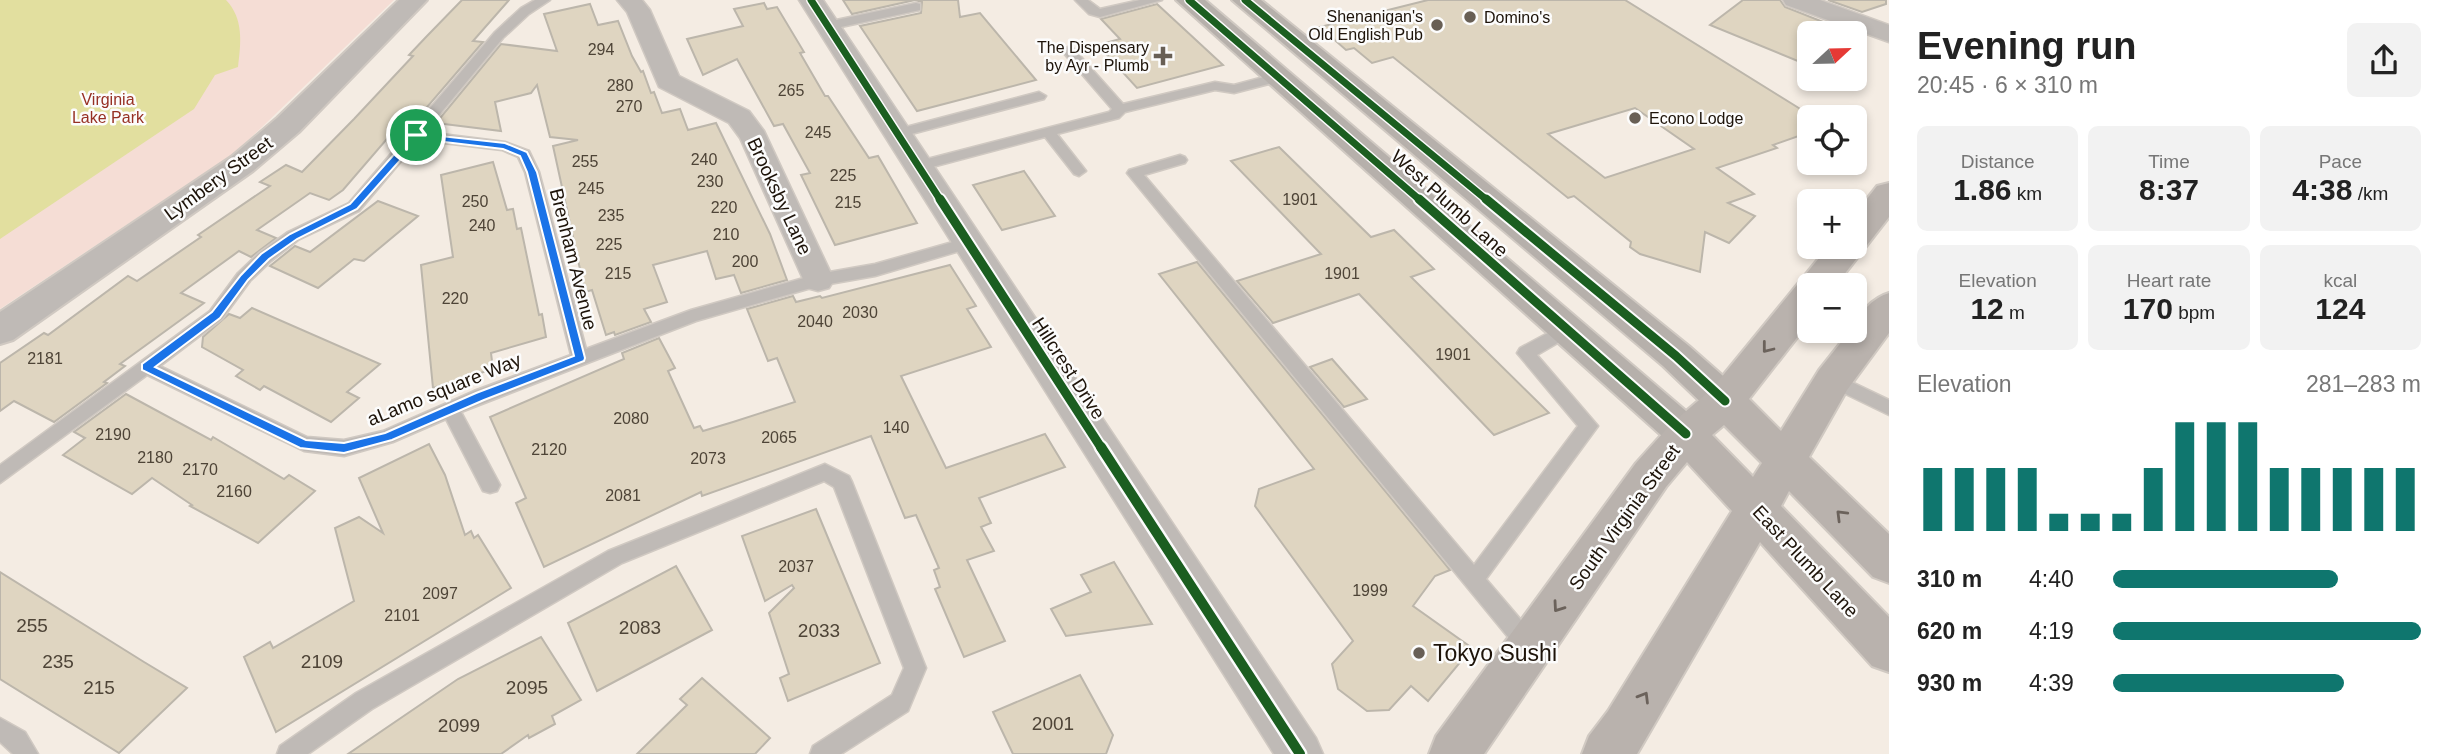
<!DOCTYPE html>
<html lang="en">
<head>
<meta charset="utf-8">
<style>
	:root { --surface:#fff; --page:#f2f2f2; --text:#222; --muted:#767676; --accent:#0f766e }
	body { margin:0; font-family:Helvetica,sans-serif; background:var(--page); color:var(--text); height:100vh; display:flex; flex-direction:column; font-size:26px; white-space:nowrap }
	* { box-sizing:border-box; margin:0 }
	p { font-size:23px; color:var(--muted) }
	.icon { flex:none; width:38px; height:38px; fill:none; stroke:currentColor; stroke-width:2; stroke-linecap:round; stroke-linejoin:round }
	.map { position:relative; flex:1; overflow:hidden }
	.details { display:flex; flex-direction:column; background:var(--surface); width:560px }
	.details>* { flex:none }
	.needle { width:46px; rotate:68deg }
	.controls { position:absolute; left:1797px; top:21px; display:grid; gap:14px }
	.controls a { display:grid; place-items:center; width:70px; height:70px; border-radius:10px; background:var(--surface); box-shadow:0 4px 10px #0003; font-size:35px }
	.pin { position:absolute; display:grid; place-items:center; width:60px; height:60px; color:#fff; margin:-30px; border:4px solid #fff; border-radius:50%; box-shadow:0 2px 7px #0007 }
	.round { display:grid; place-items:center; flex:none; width:74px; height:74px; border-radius:10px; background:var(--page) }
	.head { display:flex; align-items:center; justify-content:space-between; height:119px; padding:0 28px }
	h1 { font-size:38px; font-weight:700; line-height:52px }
	.figures { display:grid; grid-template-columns:repeat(3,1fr); gap:10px; height:119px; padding:7px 28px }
	.figures div { display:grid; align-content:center; border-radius:10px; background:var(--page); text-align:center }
	.figures b { font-size:30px; font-weight:700 }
	.figures small { font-size:19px; font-weight:400 }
	.figures p { font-size:19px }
	.chart { height:196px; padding:14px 28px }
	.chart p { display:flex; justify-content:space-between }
	.chart svg { width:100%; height:126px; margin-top:7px; stroke:var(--accent); stroke-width:6 }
	ul { padding:0 28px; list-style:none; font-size:23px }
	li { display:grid; grid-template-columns:112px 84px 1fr; align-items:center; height:52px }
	li i { height:18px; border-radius:9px; background:var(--accent) }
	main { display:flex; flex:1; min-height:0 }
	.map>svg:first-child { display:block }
	.green { fill:#f5ddd5 }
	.water { fill:#e2df9f }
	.building { fill:#dfd5c1; stroke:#bcb6ab; stroke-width:2; fill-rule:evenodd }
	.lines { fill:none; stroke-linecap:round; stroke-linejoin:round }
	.service-casing { stroke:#d0c9c2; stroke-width:3 }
	.minor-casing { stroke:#d0c9c2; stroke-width:3 }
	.tertiary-casing { stroke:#d0c9c2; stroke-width:4 }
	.secondary-casing { stroke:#d0c9c2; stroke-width:4 }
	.primary-casing { stroke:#d0c9c2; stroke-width:4 }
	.service { fill:#bfbab6; fill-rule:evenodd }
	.minor { fill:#bfbab6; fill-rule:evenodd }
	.tertiary { fill:#bfbab6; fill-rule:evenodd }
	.secondary { fill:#b6b0ab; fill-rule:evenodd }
	.primary { fill:#b9b2ad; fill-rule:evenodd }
	.cycleway-far2-casing { stroke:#fcfcfc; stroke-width:10 }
	.cycleway-far1-casing { stroke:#fcfcfc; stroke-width:13 }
	.cycleway-casing { stroke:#fcfcfc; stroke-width:15 }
	.cycleway-far2 { stroke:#1b5e20; stroke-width:7 }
	.cycleway-far1 { stroke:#1b5e20; stroke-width:9 }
	.cycleway { stroke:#1b5e20; stroke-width:10 }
	.oneway { stroke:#6b625b }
	.route { fill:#1a73e8; stroke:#fff; stroke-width:2; fill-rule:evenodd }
	.poi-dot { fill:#685f55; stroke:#fcfcfc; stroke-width:2.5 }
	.labels { text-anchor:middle; stroke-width:5; stroke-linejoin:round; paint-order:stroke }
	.far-poi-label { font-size:16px; fill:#1d1309; stroke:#fcfcfc; text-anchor:end }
	.number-label { font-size:16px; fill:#4e4437 }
	.far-park-label { font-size:16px; fill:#963024; stroke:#fcfcfc }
	.street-label { font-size:19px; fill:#1d1309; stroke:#fcfcfc }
	.near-number-label { font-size:19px; fill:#4e4437 }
	.near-poi-label { font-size:23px; fill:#1d1309; stroke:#fcfcfc; text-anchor:start }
</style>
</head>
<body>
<main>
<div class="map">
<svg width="1889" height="754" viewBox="0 0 1889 754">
	<rect width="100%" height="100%" fill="#f4ece3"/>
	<path class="green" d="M 0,0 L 394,0 L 236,152 L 0,309 Z"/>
	<path class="water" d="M 0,0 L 226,0 C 244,19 241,43 238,67 L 215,75 L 194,109 L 0,239 Z"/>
	<g class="building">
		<path d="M 462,0 L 509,0 L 473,41 L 483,42 L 416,120 L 404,119 L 343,190 L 329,200 L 310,193 L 257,230 L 276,238 L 251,257 L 239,251 L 181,293 L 204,303 L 120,364 L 125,366 L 104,382 L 107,383 L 54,422 L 14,401 L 0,411 L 0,363 L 44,333 L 48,335 L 128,276 L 137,281 L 201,237 L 198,235 L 270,186 L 260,182 L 286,165 L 302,172 L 354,119 L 413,56 L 409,55 L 427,36 Z"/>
		<path d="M 843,0 L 958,0 L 960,17 L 980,13 L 1036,80 L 917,111 L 860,26 L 921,13 L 922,2 L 915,0 L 852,14 Z"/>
		<path d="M 1428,0 L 1625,0 L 1810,115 L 1810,132 L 1773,145 L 1777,148 L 1717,168 L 1754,194 L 1728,203 L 1755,216 L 1729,243 L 1705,232 L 1700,272 L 1640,254 L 1630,247 L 1631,242 L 1574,196 L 1568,198 L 1393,57 L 1372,63 L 1354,48 L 1346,50 L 1320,27 ZM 1635,108 L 1694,149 L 1605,178 L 1548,134 Z"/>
		<path d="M 1743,0 L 1780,0 L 1785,7 L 1851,33 L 1810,33 L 1810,66 L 1710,25 Z"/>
		<path d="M 1828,0 L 1886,0 L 1886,4 L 1862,12 Z"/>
		<path d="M 764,3 L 767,9 L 777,7 L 804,52 L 800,53 L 825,96 L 828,96 L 869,158 L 878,156 L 917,223 L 835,245 L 801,175 L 810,173 L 783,124 L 774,126 L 737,59 L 703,75 L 687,39 L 743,26 L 734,9 Z"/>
		<path d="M 590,4 L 598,25 L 618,21 L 632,56 L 641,72 L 643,71 L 651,93 L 654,92 L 662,113 L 680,109 L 688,130 L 716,123 L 770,234 L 787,280 L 741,293 L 734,275 L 716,279 L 707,251 L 653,265 L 667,302 L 644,309 L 651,322 L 615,335 L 614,332 L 606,335 L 592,290 L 585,292 L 553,146 L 578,140 L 550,137 L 537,85 L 531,93 L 495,102 L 501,131 L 436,123 L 501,44 L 557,51 L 544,14 Z"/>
		<path d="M 1157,4 L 1223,65 L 1137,88 L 1098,45 L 1120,39 L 1101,19 Z"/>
		<path d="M 1279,147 L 1371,237 L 1394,230 L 1434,269 L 1411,277 L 1549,413 L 1494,435 L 1359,294 L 1273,323 L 1237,281 L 1321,254 L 1231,161 Z"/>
		<path d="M 493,162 L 507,210 L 513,209 L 517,229 L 521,228 L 539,315 L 542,314 L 546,337 L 491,353 L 493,369 L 433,388 L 421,265 L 453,257 L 441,175 Z"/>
		<path d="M 1024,171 L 1055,216 L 1002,230 L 973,185 Z"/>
		<path d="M 378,201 L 418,216 L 364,261 L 354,259 L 318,288 L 270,266 L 295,246 L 310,252 Z"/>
		<path d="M 1197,262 L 1450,570 L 1435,576 L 1413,606 L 1472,648 L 1428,701 L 1411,686 L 1389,710 L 1367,711 L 1338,689 L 1332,664 L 1353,641 L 1255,506 L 1259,489 L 1314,469 L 1159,274 Z"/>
		<path d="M 950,265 L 976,306 L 967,309 L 991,347 L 901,376 L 946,468 L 1045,434 L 1065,467 L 979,498 L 991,523 L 981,527 L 994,551 L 967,560 L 1005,641 L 964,657 L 935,589 L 940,587 L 934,570 L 939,568 L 916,515 L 905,518 L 871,436 L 702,496 L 701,492 L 544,567 L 516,503 L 526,498 L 490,417 L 624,359 L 622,353 L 659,338 L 675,368 L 668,371 L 694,428 L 700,426 L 703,431 L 733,422 L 795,402 L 777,358 L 768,361 L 747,309 L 793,296 L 796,302 L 820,296 L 822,298 Z"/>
		<path d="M 252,308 L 380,364 L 347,392 L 359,398 L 331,422 L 264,386 L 260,390 L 236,376 L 243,370 L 202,347 L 203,337 L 229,314 L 240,318 Z"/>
		<path d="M 1332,359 L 1367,399 L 1344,407 L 1310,367 Z"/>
		<path d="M 126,394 L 211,440 L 213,437 L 284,479 L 289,475 L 315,491 L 258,543 L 190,506 L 192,505 L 152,478 L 132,494 L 63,455 L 85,438 L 74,432 Z"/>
		<path d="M 429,444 L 445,475 L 465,535 L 471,531 L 474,538 L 478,535 L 511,588 L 276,732 L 244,657 L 270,642 L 273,648 L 354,601 L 335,528 L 359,517 L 383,533 L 359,478 Z"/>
		<path d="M 816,509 L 880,663 L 788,701 L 780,678 L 789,674 L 769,613 L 794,588 L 792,585 L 765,601 L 742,536 Z"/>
		<path d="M 1114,562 L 1152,624 L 1066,636 L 1051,609 L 1091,592 L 1081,575 Z"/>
		<path d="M 676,566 L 712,630 L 597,691 L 568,623 Z"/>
		<path d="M 0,572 L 144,662 L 187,688 L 119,753 L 0,679 Z"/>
		<path d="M 541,637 L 581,700 L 552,716 L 555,724 L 529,738 L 528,735 L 501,754 L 348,754 L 458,679 Z"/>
		<path d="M 1080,675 L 1113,735 L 1106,754 L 1013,754 L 993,712 Z"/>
		<path d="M 702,678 L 770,738 L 755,754 L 637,754 L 687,705 L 680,699 Z"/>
	</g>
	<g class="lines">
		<g class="service-casing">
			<g id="service">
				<path d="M 535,0 L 550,0 L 529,14 L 503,38 L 425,132 L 505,142 L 529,151 L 539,172 L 586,349 L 691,310 L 818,274 L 875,264 L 967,238 L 975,243 L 973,247 L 875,276 L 818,286 L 696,321 L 461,412 L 500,485 L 497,491 L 490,493 L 483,491 L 446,419 L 393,442 L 344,456 L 304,451 L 147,375 L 0,483 L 0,465 L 210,311 L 238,273 L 259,253 L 288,232 L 349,203 L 495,32 L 521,8 ZM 419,140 L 502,150 L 518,157 L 525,172 L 571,355 L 474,391 L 383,431 L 344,440 L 307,437 L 160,366 L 222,319 L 250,281 L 271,261 L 298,240 L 359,211 Z"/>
				<path d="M 1075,0 L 1088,0 L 1100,9 L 1140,0 L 1162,0 L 1100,17 L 1089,14 Z"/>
				<path d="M 916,3 L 920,4 L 920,10 L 827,30 L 821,26 L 827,22 Z"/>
				<path d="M 1068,47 L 1073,48 L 1123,104 L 1215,82 L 1234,85 L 1279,73 L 1286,77 L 1284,80 L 1234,93 L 1215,90 L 1125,112 L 1119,118 L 1057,134 L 1086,171 L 1079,176 L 1074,174 L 1045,137 L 917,171 L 912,169 L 910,166 L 912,163 L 1109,112 L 1112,109 L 1062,51 Z"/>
				<path d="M 1039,92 L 1046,96 L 1044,99 L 896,138 L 889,134 L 891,131 Z"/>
				<path d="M 1180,155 L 1185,157 L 1187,160 L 1185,163 L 1144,175 L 1474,565 L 1578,426 L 1517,353 L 1520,348 L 1561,326 L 1573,326 L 1575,330 L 1573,334 L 1537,355 L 1598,426 L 1486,579 L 1538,640 L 1541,647 L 1538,654 L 1530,657 L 1522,654 L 1127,173 L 1129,170 Z"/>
				<path d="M 1833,373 L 1889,400 L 1889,415 L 1827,385 L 1824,380 L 1827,375 Z"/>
				<path d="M 825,464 L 849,476 L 852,482 L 926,668 L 908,711 L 841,754 L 810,754 L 813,746 L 892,695 L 904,668 L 834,487 L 824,481 L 622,563 L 372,709 L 308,754 L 277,754 L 280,746 L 356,693 L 608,551 Z"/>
				<path d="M 0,718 L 25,732 L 38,754 L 13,754 L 0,742 Z"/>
			</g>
		</g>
		<g class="minor-casing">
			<g id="minor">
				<path d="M 617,0 L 642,0 L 650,10 L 679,76 L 749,111 L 764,131 L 834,280 L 829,288 L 818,291 L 807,288 L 740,138 L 729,123 L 659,87 L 627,12 Z"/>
				<path d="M 799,0 L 823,0 L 1316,738 L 1323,754 L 1274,754 Z"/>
				<path d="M 1783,0 L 1820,0 L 1889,25 L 1889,42 L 1786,5 Z"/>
			</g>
		</g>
		<g class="tertiary-casing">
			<path id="tertiary" d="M 399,0 L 427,0 L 299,132 L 253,171 L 13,340 L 0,344 L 0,312 L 231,157 L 277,118 Z"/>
		</g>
		<g class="secondary-casing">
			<g id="secondary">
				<path d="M 1176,0 L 1205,0 L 1700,423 L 1706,434 L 1700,445 L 1686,450 L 1672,445 Z"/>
				<path d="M 1232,0 L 1261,0 L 1689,346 L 1739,390 L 1745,401 L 1739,412 L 1725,416 L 1711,412 L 1663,366 Z"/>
			</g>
		</g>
		<g class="primary-casing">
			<path id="primary" d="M 1889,183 L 1889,217 L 1836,285 L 1810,285 L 1810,321 L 1749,399 L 1781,431 L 1819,370 L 1850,331 L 1855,331 C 1855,314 1875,297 1889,293 L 1889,333 L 1847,390 L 1809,457 L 1889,534 L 1889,583 L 1873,577 L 1789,491 L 1781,506 L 1889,617 L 1889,672 L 1872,666 L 1760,542 L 1637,754 L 1582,754 L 1589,736 L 1608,711 L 1732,511 L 1687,462 L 1666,487 L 1484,754 L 1429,754 L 1436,736 L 1636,463 L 1672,423 L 1711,390 L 1828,247 L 1855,247 L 1855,214 L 1877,186 ZM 1724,425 L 1762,463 L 1753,477 L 1712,435 Z"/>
		</g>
		<use href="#service" class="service"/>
		<use href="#minor" class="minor"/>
		<use href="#tertiary" class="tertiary"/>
		<use href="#secondary" class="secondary"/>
		<use href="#primary" class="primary"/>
		<g class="cycleway-far2-casing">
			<g id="cycleway-far2">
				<path d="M 811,0 L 941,201"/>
				<path d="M 1189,0 L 1421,201"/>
				<path d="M 1245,0 L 1488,201"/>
			</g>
		</g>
		<g class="cycleway-far1-casing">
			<g id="cycleway-far1">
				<path d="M 940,199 L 1102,449"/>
				<path d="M 1419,199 L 1686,434"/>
				<path d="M 1486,199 L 1676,356 L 1725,401"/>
			</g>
		</g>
		<g class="cycleway-casing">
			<path id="cycleway" d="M 1101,447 L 1300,754"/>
		</g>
		<use href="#cycleway-far2" class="cycleway-far2"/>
		<use href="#cycleway-far1" class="cycleway-far1"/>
		<use href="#cycleway" class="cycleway"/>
	</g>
	<defs><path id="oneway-chevron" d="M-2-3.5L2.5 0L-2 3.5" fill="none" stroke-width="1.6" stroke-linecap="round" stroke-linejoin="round" transform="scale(1.75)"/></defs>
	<g class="oneway">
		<use href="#oneway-chevron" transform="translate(1767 348) rotate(128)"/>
		<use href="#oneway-chevron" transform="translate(1841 515) rotate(-135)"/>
		<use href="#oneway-chevron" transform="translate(1558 607) rotate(125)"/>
		<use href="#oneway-chevron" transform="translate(1644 697) rotate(-59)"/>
	</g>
	<path class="route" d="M 413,133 L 505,143 L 527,152 L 537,172 L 585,358 L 584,361 L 484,400 L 392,440 L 344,453 L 300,448 L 142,370 L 142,364 L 212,312 L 241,275 L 261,254 L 290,234 L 350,204 ZM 419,139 L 503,149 L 520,156 L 527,172 L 574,356 L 476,393 L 385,433 L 344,443 L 306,440 L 155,367 L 220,318 L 248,280 L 269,259 L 297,239 L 357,209 Z"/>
	<g class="poi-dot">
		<circle cx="1470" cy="17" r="7"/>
		<circle cx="1437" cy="25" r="7"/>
		<path d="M1159.5 45.5h7v7h7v7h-7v7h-7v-7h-7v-7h7z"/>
		<circle cx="1635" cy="118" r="7"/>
		<circle cx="1419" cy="653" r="7"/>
	</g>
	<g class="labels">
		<g class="far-poi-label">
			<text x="1423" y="22">Shenanigan's<tspan x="1423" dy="18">Old English Pub</tspan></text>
			<text x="1484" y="23" text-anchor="start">Domino's</text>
			<text x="1149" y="53">The Dispensary<tspan x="1149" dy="18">by Ayr - Plumb</tspan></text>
			<text x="1649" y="124" text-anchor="start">Econo Lodge</text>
		</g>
		<g class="number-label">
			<text x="601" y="55">294</text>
			<text x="620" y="91">280</text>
			<text x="791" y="96">265</text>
			<text x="629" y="112">270</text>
			<text x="818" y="138">245</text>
			<text x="704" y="165">240</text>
			<text x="585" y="167">255</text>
			<text x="843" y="181">225</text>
			<text x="710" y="187">230</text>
			<text x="591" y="194">245</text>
			<text x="1300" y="205">1901</text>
			<text x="475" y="207">250</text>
			<text x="848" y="208">215</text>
			<text x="724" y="213">220</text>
			<text x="611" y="221">235</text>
			<text x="482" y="231">240</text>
			<text x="726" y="240">210</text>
			<text x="609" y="250">225</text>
			<text x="745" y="267">200</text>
			<text x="618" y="279">215</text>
			<text x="1342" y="279">1901</text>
			<text x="455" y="304">220</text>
			<text x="860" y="318">2030</text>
			<text x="815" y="327">2040</text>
			<text x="1453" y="360">1901</text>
			<text x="45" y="364">2181</text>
			<text x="631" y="424">2080</text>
			<text x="896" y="433">140</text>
			<text x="113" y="440">2190</text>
			<text x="779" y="443">2065</text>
			<text x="549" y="455">2120</text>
			<text x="155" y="463">2180</text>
			<text x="708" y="464">2073</text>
			<text x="200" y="475">2170</text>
			<text x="234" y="497">2160</text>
			<text x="623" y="501">2081</text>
			<text x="796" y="572">2037</text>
			<text x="1370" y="596">1999</text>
			<text x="440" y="599">2097</text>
			<text x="402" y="621">2101</text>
		</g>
		<g class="far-park-label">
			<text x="108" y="105">Virginia<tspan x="108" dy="18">Lake Park</tspan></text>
		</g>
		<g class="street-label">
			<text transform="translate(218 178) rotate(-36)" y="7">Lymbery Street</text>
			<text transform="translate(780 196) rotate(65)" y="7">Brooksby Lane</text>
			<text transform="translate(1450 203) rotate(42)" y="7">West Plumb Lane</text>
			<text transform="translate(574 259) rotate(76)" y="7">Brenham Avenue</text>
			<text transform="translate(1069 368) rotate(57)" y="7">Hillcrest Drive</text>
			<text transform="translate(444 389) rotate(-22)" y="7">aLamo square Way</text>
			<text transform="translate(1624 517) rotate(-54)" y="7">South Virginia Street</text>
			<text transform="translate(1806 561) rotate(47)" y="7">East Plumb Lane</text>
		</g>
		<g class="near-number-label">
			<text x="32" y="632">255</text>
			<text x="640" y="634">2083</text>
			<text x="819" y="637">2033</text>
			<text x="58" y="668">235</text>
			<text x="322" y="668">2109</text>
			<text x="99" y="694">215</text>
			<text x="527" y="694">2095</text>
			<text x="1053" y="730">2001</text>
			<text x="459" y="732">2099</text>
		</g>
		<g class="near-poi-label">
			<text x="1433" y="661">Tokyo Sushi</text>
		</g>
	</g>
</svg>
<div class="controls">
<a><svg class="needle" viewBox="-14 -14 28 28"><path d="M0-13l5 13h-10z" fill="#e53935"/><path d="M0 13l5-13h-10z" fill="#767676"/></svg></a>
<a><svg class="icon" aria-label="locate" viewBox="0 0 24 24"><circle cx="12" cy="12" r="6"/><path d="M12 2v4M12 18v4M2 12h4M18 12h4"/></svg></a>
<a>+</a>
<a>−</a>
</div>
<div class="pin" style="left:416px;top:135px;background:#1e9e55"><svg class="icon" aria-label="arrive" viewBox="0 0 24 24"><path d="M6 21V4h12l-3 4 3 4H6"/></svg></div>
</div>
<section class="details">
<div class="head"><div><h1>Evening run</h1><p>20:45 · 6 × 310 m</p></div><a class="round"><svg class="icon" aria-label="share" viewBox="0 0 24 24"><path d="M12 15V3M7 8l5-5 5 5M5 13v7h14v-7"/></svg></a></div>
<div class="figures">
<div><p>Distance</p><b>1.86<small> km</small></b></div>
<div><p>Time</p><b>8:37</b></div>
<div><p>Pace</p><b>4:38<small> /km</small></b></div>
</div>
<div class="figures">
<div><p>Elevation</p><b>12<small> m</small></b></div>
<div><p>Heart rate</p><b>170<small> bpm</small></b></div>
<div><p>kcal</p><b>124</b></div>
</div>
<div class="chart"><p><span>Elevation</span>281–283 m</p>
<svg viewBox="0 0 160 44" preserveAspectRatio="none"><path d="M5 44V22M15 44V22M25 44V22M35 44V22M45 44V38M55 44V38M65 44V38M75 44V22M85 44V6M95 44V6M105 44V6M115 44V22M125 44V22M135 44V22M145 44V22M155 44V22"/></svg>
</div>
<ul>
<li><b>310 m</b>4:40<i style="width:73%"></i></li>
<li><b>620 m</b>4:19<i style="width:100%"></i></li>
<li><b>930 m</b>4:39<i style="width:75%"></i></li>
</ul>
</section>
</main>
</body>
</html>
